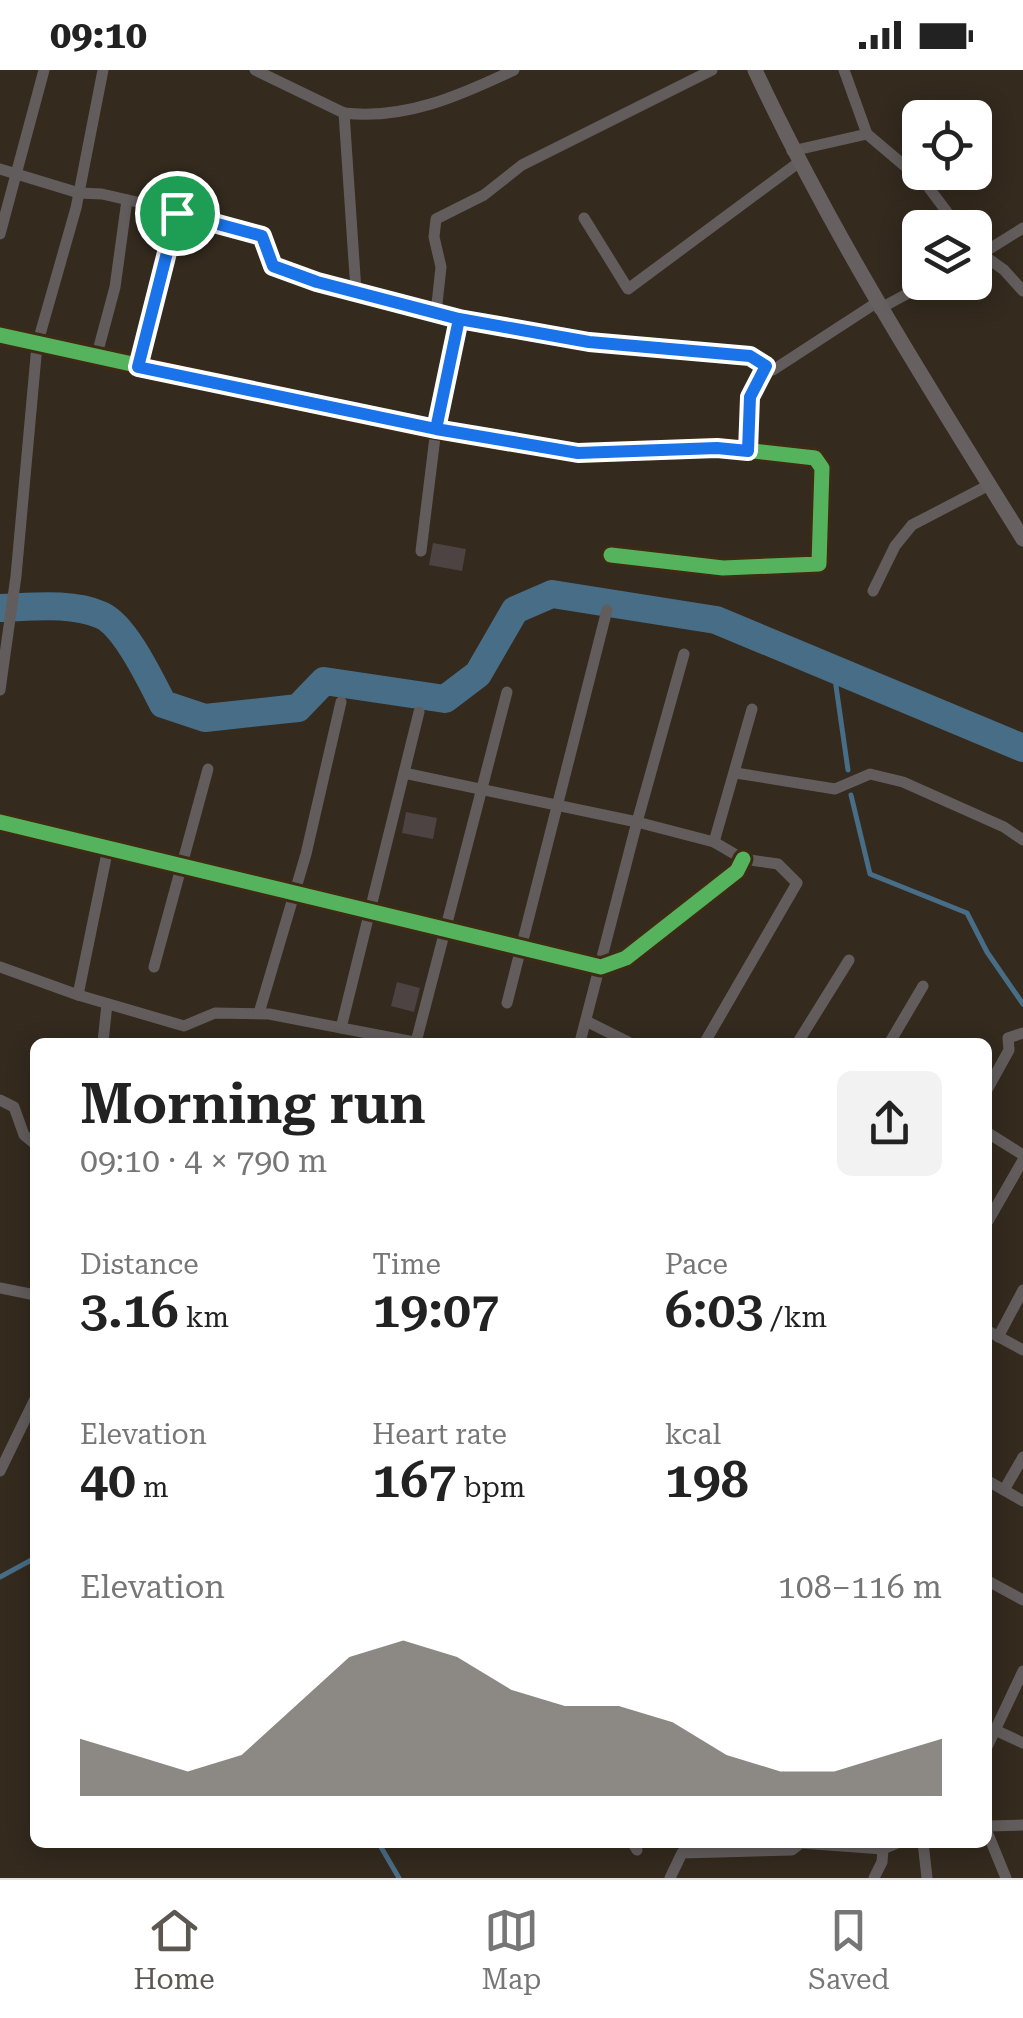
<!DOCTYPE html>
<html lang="en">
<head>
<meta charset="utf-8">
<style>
	:root { --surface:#fff; --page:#f2f2f2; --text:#222; --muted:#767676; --line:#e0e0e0; --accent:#5c5751 }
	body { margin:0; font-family:"Roboto Serif",serif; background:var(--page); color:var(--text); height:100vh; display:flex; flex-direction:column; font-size:38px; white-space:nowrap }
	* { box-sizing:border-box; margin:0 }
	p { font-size:32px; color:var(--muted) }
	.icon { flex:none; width:55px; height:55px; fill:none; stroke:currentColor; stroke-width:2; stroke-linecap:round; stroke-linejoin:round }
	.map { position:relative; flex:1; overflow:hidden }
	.drawer { position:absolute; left:30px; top:968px; width:962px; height:810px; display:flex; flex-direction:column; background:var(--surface); border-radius:15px; box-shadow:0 5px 25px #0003 }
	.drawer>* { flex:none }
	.tools { position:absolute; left:902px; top:30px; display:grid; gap:20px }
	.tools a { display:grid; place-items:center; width:90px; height:90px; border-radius:15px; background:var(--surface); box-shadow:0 5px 25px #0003; font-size:50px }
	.pin { position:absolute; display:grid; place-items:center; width:85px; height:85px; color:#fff; margin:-42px; border:5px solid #fff; border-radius:50%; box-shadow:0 2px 10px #0007 }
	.round { display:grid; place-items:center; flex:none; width:105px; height:105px; border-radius:15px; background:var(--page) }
	.summary { display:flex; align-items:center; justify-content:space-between; height:170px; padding:0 50px }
	h1 { font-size:55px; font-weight:600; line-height:75px }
	.metrics { display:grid; grid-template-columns:repeat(3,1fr); gap:15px; height:170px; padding:10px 50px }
	.metrics div { display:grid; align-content:center }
	.metrics b { font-size:50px; font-weight:600 }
	.metrics small { font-size:28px; font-weight:400 }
	.metrics p { font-size:28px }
	.chart { height:280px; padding:20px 50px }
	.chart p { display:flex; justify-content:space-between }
	.chart svg { width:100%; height:180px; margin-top:10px; fill:var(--accent); opacity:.7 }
	.status { display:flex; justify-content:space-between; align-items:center; height:70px; padding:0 50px; background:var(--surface); direction:ltr }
	.status svg { height:28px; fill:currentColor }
	.menu { display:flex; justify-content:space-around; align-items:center; height:140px; border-top:2px solid var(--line); background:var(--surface); font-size:28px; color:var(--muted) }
	.menu a { display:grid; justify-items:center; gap:5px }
	.menu .on { color:var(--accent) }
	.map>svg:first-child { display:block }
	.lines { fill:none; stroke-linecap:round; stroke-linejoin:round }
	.stream { stroke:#486d86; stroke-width:5 }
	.river { stroke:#486d86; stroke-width:28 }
	.building { fill:#4d4343 }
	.street { stroke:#625d5c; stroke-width:11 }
	.secondary { stroke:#666060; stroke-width:15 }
	.cycleway-casing { stroke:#3d2b15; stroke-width:21 }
	.cycleway { stroke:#56b35d; stroke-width:15 }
	.route-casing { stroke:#fff; stroke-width:20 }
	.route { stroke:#1a73e8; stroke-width:12 }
</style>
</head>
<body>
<div class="status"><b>09:10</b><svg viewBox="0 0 49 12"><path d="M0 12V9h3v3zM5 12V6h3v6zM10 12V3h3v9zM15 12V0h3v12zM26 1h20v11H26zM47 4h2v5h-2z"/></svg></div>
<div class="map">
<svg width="1023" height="1808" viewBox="0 0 1023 1808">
	<rect width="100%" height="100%" fill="#342a1e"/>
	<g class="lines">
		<g class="stream">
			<path d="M 834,602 L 848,700"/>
			<path d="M 851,725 L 870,804 L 967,843 L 987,882 L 1023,934"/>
			<path d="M 0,1507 L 35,1488"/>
			<path d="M 378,1772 L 399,1808"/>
		</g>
		<path class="river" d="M 0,538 C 32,537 71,532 101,545 C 125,555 151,611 163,634 L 205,648 L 298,638 L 324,611 L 445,629 L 478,604 L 515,540 L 552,524 L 716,550 L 1023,678"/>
	</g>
	<g class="building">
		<path d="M 433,473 L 466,479 L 462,501 L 429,495 Z"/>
		<path d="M 406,742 L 437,748 L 433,769 L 402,763 Z"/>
		<path d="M 397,912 L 420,918 L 414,942 L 391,936 Z"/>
	</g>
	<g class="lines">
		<g class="street">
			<path d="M 255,0 L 344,43 L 356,221"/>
			<path d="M 844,0 L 867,64 L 926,114 L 959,158"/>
			<path d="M 344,43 C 405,50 459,26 514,0"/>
			<path d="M 792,81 L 867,64"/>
			<path d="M 0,99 L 79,123 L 102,124 L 150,135 L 262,167 L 273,196 C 373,232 482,260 588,272 C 642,278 696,280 750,287 L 773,300 L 876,233"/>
			<path d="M 584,148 L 628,219 L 798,93"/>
			<path d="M 0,164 L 44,0"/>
			<path d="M 975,179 L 1004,200 L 1023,221"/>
			<path d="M 975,188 L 1023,158"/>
			<path d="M 879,239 L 929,212"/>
			<path d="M 436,243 L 441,197 L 434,167 L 436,149 L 484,125 L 522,95 L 712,0"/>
			<path d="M 0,265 L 419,357 L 578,383 L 717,377 L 815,388 L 822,398 L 819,494 L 723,498 L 611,485"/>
			<path d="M 96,288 L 115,217 L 127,130"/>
			<path d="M 138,297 L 177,143"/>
			<path d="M 748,381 L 750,327 L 766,296"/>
			<path d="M 421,481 L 436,359 L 459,249"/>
			<path d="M 873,521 L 895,476 L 912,455 L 989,415"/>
			<path d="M 684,584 L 637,752 L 714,772 L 743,789 L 778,794 L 797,813 L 705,972"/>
			<path d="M 0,620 L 16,506 L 37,275 L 76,138 L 103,0"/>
			<path d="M 404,703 L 637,752 L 580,972"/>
			<path d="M 736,703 L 835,719 L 870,704 L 903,712 L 1004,757 L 1023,770"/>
			<path d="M 0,752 L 601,897 L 626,888 L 737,801 L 743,789"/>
			<path d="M 714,772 L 752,639"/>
			<path d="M 0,897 L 78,925 L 184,956 L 215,943 L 269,944 L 414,972"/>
			<path d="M 154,897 L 208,699"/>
			<path d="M 78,925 L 108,778"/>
			<path d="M 507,933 L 607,540"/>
			<path d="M 259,943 L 306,784 L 341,632"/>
			<path d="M 586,951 L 628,972"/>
			<path d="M 341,958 L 419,642"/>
			<path d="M 103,972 L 107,934"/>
			<path d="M 416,972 L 507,622"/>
			<path d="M 798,972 L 849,890"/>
			<path d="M 890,972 L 923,916"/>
			<path d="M 988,1018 L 1009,980 L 1008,968 L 1023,963"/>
			<path d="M 0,1030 L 14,1037 L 24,1065 L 35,1074"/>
			<path d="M 988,1063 L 1023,1085"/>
			<path d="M 988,1151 L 1023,1090"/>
			<path d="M 0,1218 L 35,1225"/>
			<path d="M 988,1261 L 1023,1280"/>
			<path d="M 998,1267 L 1023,1220"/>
			<path d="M 0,1401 L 35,1329"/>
			<path d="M 988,1411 L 1023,1431"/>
			<path d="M 1004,1420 L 1023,1387"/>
			<path d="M 988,1511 L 1023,1530"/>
			<path d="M 995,1660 L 1023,1673"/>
			<path d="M 988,1675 L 1023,1601"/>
			<path d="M 988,1756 L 1023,1755"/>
			<path d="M 988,1764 L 1006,1808"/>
			<path d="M 632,1772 L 637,1780"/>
			<path d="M 923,1772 L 927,1808"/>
			<path d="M 670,1808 L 682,1783 L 792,1780 L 801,1773 L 883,1779 L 900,1772"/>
			<path d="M 874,1808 L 882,1792 L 883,1779"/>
		</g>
		<path class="secondary" d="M 755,0 C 832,165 927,315 1023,469"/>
		<g class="cycleway-casing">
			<g id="cycleway">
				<path d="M 0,265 L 419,357 L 578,383 L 717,377 L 815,388 L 822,398 L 819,494 L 723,498 L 611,485"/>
				<path d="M 0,752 L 601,897 L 626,888 L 737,801 L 743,789"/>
			</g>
		</g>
		<use href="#cycleway" class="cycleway"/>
	</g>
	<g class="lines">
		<g class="route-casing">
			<path id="route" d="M 177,143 L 262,166 L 273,196 L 317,212 L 459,249 L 436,359 L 578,383 L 717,378 L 748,381 L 750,327 L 766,296 L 750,286 L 589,272 L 459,249 L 436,359 L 138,297 L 177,143"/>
		</g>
		<use href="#route" class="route"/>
	</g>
</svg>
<div class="tools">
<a><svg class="icon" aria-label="locate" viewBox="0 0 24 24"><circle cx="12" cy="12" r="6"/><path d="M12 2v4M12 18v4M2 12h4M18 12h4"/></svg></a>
<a><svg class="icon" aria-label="layers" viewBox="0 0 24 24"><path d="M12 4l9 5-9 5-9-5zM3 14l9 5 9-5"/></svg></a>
</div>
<div class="pin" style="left:177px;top:143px;background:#1e9e55"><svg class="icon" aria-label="arrive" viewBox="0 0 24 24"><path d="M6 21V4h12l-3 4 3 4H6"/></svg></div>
<section class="drawer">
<div class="summary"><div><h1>Morning run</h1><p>09:10 · 4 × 790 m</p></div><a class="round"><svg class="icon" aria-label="share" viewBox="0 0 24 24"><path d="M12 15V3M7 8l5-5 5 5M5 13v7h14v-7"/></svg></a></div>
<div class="metrics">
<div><p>Distance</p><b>3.16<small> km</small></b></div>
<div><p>Time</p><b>19:07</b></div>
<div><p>Pace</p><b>6:03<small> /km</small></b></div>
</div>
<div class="metrics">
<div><p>Elevation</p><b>40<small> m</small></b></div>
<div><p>Heart rate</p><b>167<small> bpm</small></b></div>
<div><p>kcal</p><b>198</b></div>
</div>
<div class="chart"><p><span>Elevation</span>108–116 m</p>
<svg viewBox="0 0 160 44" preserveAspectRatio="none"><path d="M0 44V30L10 34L20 38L30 34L40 22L50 10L60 6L70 10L80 18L90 22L100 22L110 26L120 34L130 38L140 38L150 34L160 30V44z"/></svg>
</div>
</section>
</div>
<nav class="menu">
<a class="on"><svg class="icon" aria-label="home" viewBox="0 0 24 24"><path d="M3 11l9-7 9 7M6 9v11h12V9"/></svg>Home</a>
<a><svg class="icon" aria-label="map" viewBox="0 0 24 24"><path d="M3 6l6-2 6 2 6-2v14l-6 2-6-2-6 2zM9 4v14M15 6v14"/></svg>Map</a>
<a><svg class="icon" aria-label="saved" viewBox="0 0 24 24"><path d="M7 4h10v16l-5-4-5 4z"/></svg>Saved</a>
</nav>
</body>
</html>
